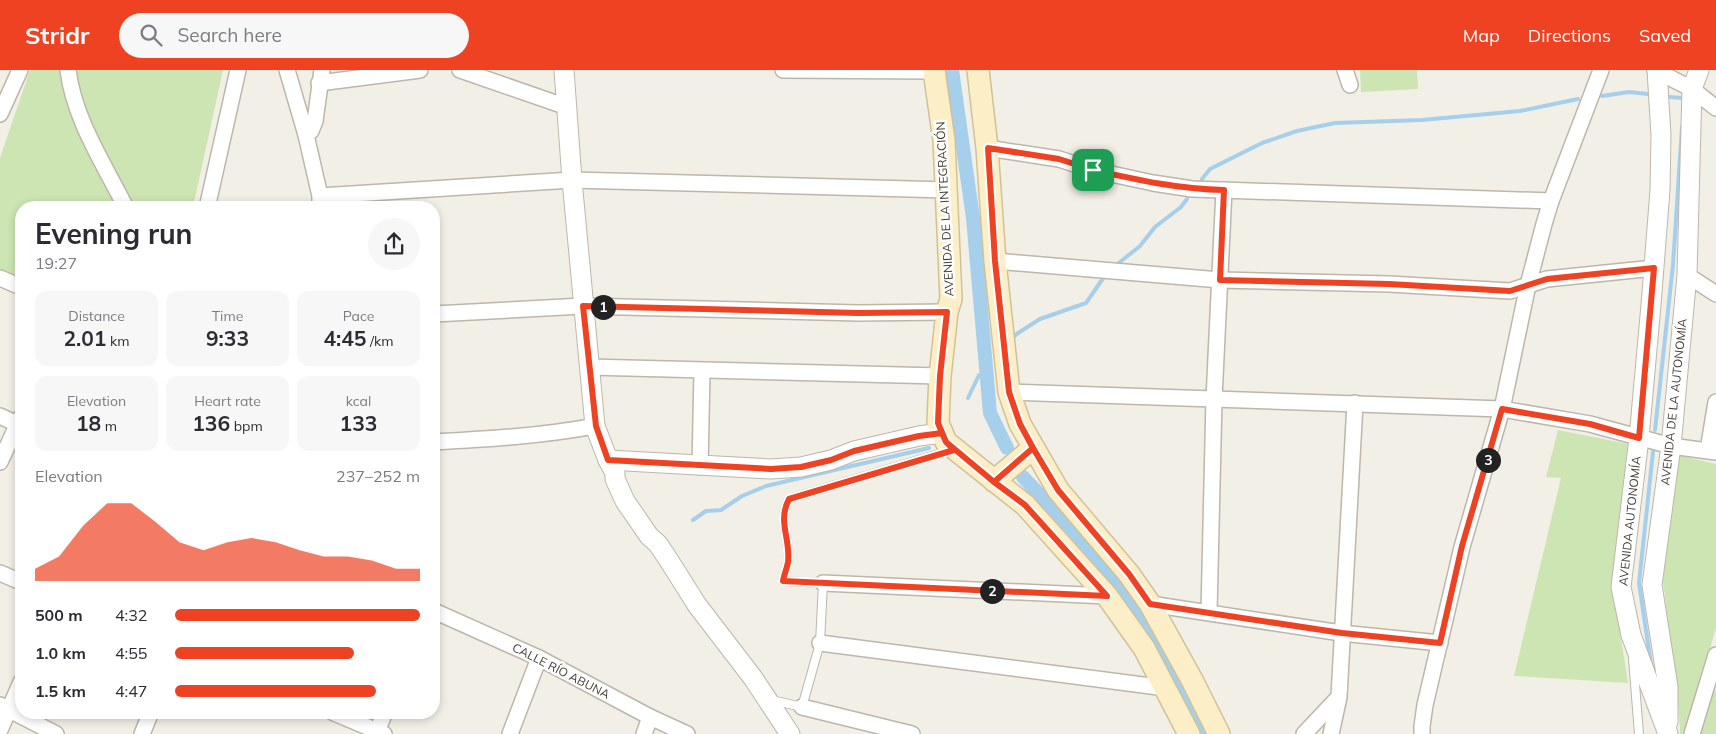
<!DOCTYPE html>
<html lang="en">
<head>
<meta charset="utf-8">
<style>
	:root { --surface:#fff; --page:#f7f7f7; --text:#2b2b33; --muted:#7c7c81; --accent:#ee4222 }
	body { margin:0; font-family:Mulish,sans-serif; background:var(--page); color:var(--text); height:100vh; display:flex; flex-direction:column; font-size:19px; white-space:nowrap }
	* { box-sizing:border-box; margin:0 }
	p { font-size:16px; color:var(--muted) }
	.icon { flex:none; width:28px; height:28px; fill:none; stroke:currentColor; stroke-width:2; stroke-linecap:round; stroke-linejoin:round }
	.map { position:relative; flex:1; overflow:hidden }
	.sheet { position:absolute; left:15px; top:131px; width:425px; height:518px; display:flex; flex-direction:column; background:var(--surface); border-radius:20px; box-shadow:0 2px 8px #0003 }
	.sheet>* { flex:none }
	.pin { position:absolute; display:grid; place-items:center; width:42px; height:42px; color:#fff; margin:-21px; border-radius:10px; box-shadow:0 2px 8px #0006 }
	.km { position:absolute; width:25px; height:25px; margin:-12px; border-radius:50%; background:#222; color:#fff; font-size:14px; line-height:25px; text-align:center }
	.round { display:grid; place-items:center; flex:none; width:52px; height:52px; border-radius:26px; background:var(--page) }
	.head { display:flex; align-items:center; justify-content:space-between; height:85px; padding:0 20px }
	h1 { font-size:28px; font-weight:700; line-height:38px }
	.figures { display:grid; grid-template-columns:repeat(3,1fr); gap:8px; height:85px; padding:5px 20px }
	.figures div { display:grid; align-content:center; border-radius:12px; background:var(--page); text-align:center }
	.figures b { font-size:21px; font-weight:700 }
	.figures small { font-size:14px; font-weight:400 }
	.figures p { font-size:14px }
	.chart { height:140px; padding:10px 20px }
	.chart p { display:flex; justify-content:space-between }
	.chart svg { width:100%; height:90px; margin-top:5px; fill:var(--accent); opacity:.7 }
	ul { padding:0 20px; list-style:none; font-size:16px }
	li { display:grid; grid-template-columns:80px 60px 1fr; align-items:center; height:38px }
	li i { height:12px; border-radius:6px; background:var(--accent) }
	header { display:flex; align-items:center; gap:30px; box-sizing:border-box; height:70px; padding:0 25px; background:var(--accent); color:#fff }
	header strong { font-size:24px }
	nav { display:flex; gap:28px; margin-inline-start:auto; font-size:18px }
	.search { width:350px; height:45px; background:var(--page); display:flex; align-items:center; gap:12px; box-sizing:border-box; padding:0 18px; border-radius:28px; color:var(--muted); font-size:19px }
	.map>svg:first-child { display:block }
	.green { fill:#cde5b2 }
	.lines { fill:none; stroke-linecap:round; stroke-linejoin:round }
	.stream { stroke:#a6cfec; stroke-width:4 }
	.canal { stroke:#a6cfec; stroke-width:14 }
	.service-casing { stroke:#bdb7aa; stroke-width:10 }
	.minor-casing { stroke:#bdb7aa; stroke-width:18 }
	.tertiary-casing { stroke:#bdb7aa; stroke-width:21 }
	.secondary-casing { stroke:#d0c298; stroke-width:24 }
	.service { stroke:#fff; stroke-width:8 }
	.minor { stroke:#fff; stroke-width:15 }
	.tertiary { stroke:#fff; stroke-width:19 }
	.secondary { stroke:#fcefc8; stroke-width:21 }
	.route-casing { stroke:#fff; stroke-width:10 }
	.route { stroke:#ee4222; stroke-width:6 }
	.labels { text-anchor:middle; stroke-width:5; stroke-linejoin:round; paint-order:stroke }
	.street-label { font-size:12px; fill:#453f36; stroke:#fff }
</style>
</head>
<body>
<header>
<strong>Stridr</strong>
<div class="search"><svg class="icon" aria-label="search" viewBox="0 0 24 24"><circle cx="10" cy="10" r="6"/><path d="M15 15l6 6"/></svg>Search here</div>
<nav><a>Map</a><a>Directions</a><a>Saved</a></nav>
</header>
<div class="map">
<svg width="1716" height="664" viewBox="0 0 1716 664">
	<rect width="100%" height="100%" fill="#f2efe7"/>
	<g class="green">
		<path d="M 30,0 L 223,0 L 193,137 L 21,138 L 21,207 L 0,199 L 0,88 Z"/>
		<path d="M 1360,0 L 1417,0 L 1418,19 L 1361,22 Z"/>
		<path d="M 1558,360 L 1628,374 L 1612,511 L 1628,613 L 1514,606 L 1561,408 L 1546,407 Z"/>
		<path d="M 1678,385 L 1716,394 L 1716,557 L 1687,664 L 1680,664 L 1679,642 L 1663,511 Z"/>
		<path d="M 1712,621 L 1716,621 L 1716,664 L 1700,664 Z"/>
	</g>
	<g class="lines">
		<g class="stream">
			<path d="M 1602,26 L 1629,22 L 1648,24"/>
			<path d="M 1670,27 L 1682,28"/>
			<path d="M 1202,109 L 1210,99 L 1262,73 L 1297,61 L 1335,53 L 1422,50 L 1520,41 L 1578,29"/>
			<path d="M 1115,196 L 1140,176 L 1155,157 L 1181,137 L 1187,129"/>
			<path d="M 1010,270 L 1018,263 L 1040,249 L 1086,233 L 1106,204"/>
			<path d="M 968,328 L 979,305"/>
			<path d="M 1655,360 L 1673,195 L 1682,57"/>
			<path d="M 693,450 L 706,441 L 721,440 L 742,426 L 766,416 L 929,378"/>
			<path d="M 1651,594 L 1639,513 L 1653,382"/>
		</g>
		<g class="canal">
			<path d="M 952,0 L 973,148 L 990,343 L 1007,378"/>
			<path d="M 1023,407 C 1051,437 1081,466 1104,498 C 1143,550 1176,606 1204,664"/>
		</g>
		<g class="service-casing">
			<g id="service">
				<path d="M 1633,589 L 1639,664"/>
				<path d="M 772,630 L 802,637 L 820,573 L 823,513 L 783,511 C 784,505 787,498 788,492 C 791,469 777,452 789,429 L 952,380"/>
			</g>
		</g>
		<g class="minor-casing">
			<g id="minor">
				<path d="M 68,0 C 74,49 104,94 126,138"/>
				<path d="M 287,0 L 306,65 L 320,126 L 320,138"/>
				<path d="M 460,0 L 567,37"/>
				<path d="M 783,0 L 934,1"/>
				<path d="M 1345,0 L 1350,15"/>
				<path d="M 1655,0 L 1692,19 L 1716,38"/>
				<path d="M 319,13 L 420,0"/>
				<path d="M 0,44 L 20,0"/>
				<path d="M 306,65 L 311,61 L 315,51 L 322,0"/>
				<path d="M 987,78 L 1059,89 L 1093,100 L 1153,113 L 1192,119 L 1551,131"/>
				<path d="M 320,126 L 572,110 L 947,120"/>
				<path d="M 207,138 L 238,0"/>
				<path d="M 995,191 L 1220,210 L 1389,214 L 1510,221 L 1547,209 L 1654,198"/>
				<path d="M 1687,205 L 1716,224"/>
				<path d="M 0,208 L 21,217"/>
				<path d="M 434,244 L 583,236 L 858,243 L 947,242"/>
				<path d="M 589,297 L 940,306"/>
				<path d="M 1009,322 L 1502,339 L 1590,354 L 1671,376 L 1716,382"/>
				<path d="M 0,346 L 21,356"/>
				<path d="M 434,372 C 488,369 542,366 595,356"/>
				<path d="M 1708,380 L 1716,332"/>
				<path d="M 0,392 L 21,347"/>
				<path d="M 700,397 L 702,301"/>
				<path d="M 0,503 L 21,512"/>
				<path d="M 823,513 L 1107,526"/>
				<path d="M 1150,534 L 1341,563 L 1440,573"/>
				<path d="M 434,541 L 539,588 L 650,647 L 687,664"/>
				<path d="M 1209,542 L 1214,329 L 1224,120"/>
				<path d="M 820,573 L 1166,618"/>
				<path d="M 0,635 L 56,664"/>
				<path d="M 802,637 L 912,664"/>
				<path d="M 332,642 L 384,664"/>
				<path d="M 0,660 L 21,612"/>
				<path d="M 142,664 L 151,642"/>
				<path d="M 376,664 L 385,642"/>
				<path d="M 510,664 L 539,588"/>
				<path d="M 644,664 L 650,647"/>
				<path d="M 1304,664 L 1337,629"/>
				<path d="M 1331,664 L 1339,627 L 1355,333"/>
				<path d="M 1422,664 L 1422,656 L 1425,635 L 1462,477 L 1502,339 L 1528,215 L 1544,154 L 1551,131 L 1601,0"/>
				<path d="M 1692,664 L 1716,585"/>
			</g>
		</g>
		<g class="tertiary-casing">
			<g id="tertiary">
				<path d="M 564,0 L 572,110 L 595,356 L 608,390 L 615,403 L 615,409 L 625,431 L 649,466 L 658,474 L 668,489 L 697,535 L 753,608 L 790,664"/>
				<path d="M 1657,0 L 1661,65 L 1660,120 L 1651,235 L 1639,368 L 1621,517 L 1631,565 L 1668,664"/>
				<path d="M 608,390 L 771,399 L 801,397 L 831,390 L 854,381 L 919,366 L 942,363"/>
				<path d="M 1668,652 L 1668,617 L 1652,515 L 1671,376 L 1687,205 L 1692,19 L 1699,0"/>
			</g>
		</g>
		<g class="secondary-casing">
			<g id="secondary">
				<path d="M 934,0 L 944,71 L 951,229 L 947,242 L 940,306 L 938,353 L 946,372 L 1025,435 L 1107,526 L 1144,578 L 1189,664"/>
				<path d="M 978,0 L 987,78 L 995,191 L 1009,322 L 1020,354 L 1058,420 L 1129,504 L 1150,534 L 1192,610 L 1219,664"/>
				<path d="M 994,411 L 1033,378"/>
			</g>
		</g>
		<use href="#service" class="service"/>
		<use href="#minor" class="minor"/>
		<use href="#tertiary" class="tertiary"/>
		<use href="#secondary" class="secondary"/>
	</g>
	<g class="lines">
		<g class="route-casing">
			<path id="route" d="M 1093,100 L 1059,89 L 988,78 L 995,191 L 1009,322 L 1020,354 L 1033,378 L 994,412 L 946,372 L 938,353 L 940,306 L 947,242 L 858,243 L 583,236 L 596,356 L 608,390 L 771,399 L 801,397 L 831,390 L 854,381 L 919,366 L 942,363 L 946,372 L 954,380 L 789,429 C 777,452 791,469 788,492 C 787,498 784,505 783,511 L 1107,526 L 1025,435 L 994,412 L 1033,378 L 1058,420 L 1129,504 L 1150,534 L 1342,563 L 1440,573 L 1462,476 L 1502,339 L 1590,354 L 1639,368 L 1654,198 L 1547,209 L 1510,221 L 1389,214 L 1220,210 L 1224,120 C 1178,119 1138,110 1093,100"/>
		</g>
		<use href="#route" class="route"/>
	</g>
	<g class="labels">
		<g class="street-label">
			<text transform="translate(945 139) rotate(-93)" y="4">AVENIDA DE LA INTEGRACIÓN</text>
			<text transform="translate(1674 332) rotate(-84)" y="4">AVENIDA DE LA AUTONOMÍA</text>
			<text transform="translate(1630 451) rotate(-84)" y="4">AVENIDA AUTONOMÍA</text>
			<text transform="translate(561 601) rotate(27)" y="4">CALLE RÍO ABUNA</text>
		</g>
	</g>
</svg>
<div class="pin" style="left:1093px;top:100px;background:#1e9e55"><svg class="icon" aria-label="arrive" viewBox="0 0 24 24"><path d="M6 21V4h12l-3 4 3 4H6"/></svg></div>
<b class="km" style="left:603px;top:237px">1</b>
<b class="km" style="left:992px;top:521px">2</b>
<b class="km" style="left:1488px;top:390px">3</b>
<section class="sheet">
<div class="head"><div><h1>Evening run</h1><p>19:27</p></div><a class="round"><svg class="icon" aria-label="share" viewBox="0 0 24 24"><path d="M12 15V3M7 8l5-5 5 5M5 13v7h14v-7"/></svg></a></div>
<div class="figures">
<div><p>Distance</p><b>2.01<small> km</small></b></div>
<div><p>Time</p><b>9:33</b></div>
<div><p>Pace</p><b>4:45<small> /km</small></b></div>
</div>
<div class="figures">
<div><p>Elevation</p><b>18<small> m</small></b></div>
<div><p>Heart rate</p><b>136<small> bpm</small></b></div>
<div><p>kcal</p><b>133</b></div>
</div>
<div class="chart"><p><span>Elevation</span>237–252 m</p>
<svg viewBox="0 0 160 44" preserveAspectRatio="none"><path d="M0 44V38L10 32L20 17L30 6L40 6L50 15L60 25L70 29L80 25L90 23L100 25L110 29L120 32L130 32L140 34L150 38L160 38V44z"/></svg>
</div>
<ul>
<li><b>500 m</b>4:32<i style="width:100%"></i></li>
<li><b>1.0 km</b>4:55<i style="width:73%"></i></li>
<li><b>1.5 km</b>4:47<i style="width:82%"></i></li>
</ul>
</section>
</div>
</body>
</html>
